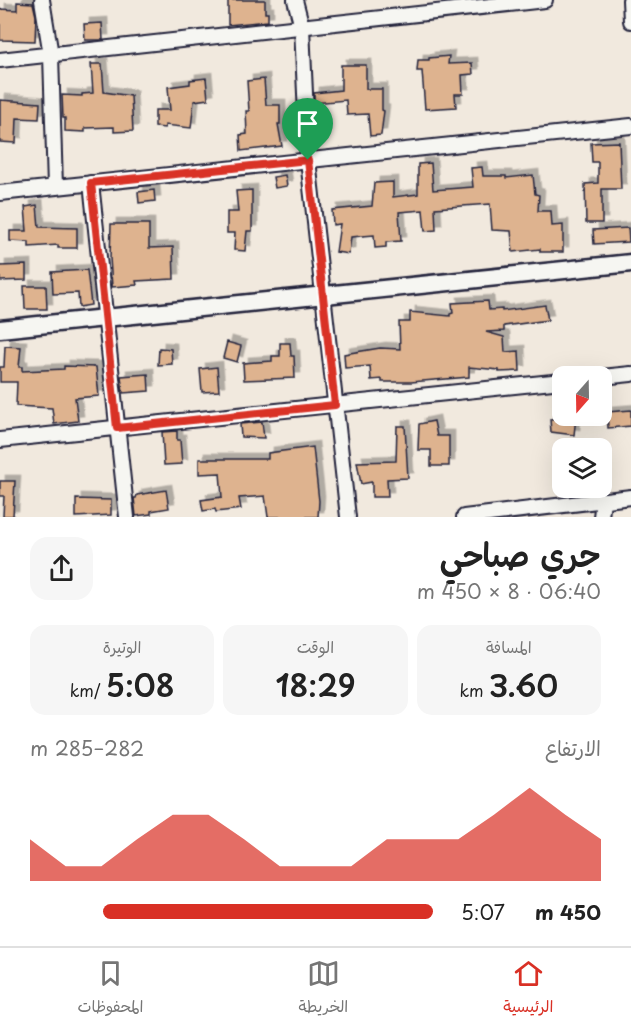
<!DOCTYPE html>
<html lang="ar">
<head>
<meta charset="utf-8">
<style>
	:root { --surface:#fff; --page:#f6f6f6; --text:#222; --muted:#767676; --line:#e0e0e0; --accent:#d93025 }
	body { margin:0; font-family:"Playpen Sans","Playpen Sans Arabic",sans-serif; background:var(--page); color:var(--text); direction:rtl; height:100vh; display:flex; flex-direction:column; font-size:22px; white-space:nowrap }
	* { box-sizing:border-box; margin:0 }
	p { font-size:20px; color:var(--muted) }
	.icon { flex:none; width:33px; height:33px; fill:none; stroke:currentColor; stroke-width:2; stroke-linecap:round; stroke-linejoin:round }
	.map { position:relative; height:517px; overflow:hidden; direction:ltr }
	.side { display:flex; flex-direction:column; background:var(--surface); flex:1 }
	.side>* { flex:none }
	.needle { width:39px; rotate:200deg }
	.controls { position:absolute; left:552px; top:366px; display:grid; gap:12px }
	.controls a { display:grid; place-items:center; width:60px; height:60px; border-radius:12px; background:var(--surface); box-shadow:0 6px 24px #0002; font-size:30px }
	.pin { position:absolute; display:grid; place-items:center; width:51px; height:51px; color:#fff; margin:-62px -26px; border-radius:50% 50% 50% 0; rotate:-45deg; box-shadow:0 0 6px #0007 }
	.pin .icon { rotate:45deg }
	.round { display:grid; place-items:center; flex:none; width:63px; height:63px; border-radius:18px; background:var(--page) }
	.head { display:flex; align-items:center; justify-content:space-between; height:102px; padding:0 30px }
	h1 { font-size:33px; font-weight:600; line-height:45px }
	.metrics { display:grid; grid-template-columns:repeat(3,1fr); gap:9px; height:102px; padding:6px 30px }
	.metrics div { display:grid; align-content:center; border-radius:15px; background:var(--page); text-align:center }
	.metrics b { font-size:30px; font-weight:600 }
	.metrics small { font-size:16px; font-weight:400 }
	.metrics p { font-size:16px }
	.chart { height:168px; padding:12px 30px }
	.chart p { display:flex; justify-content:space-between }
	.chart svg { width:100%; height:108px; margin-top:6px; fill:var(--accent); opacity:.7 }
	ul { padding:0 30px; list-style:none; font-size:20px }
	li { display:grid; grid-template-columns:96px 72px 1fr; align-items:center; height:45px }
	li i { height:15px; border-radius:8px; background:var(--accent) }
	.menu { display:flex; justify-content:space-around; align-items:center; height:84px; border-top:2px solid var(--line); background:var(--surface); font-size:16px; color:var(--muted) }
	.menu a { display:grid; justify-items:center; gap:3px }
	.menu .active { color:var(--accent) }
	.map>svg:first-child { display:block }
	.building { fill:#deb38f; stroke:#22223b; stroke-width:1.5; filter:url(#shadow) }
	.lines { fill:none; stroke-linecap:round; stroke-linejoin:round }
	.minor-casing { stroke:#22223b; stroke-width:18 }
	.tertiary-casing { stroke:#22223b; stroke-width:21 }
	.minor { stroke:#f6f6f2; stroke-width:14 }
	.tertiary { stroke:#f6f6f2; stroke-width:16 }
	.route-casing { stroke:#fff; stroke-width:12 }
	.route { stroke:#d93025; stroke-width:8 }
</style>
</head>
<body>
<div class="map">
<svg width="631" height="517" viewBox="0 0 631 517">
	<defs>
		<filter id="shadow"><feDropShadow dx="5.5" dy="-5.5" stdDeviation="0" flood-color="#0004"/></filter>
	</defs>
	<rect width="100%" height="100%" fill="#f1e9de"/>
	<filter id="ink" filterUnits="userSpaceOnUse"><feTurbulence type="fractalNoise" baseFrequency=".0167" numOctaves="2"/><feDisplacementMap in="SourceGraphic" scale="12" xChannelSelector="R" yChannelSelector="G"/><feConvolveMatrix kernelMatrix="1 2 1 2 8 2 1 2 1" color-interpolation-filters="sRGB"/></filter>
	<g filter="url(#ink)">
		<g class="building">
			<path d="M 228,0 L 265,0 L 265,13 L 268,13 L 268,21 L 228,25 Z"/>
			<path d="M 17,2 L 33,3 L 36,16 L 35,41 L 0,40 L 0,9 L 17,10 Z"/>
			<path d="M 102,23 L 103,40 L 85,40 L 84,24 Z"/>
			<path d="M 449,56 L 448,64 L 472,63 L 473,74 L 462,75 L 463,94 L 455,94 L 456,107 L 425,109 L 422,71 L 417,71 L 418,60 L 429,60 L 429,58 Z"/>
			<path d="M 91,64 L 102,64 L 104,92 L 131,96 L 133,131 L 114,132 L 114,127 L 85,128 L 85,132 L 65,131 L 65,118 L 63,118 L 62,95 L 82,96 L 82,94 L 93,93 Z"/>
			<path d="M 341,65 L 366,65 L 366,89 L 382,89 L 382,110 L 384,111 L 381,135 L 370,136 L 368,114 L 347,115 L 346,100 L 314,103 L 314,93 L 341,90 Z"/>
			<path d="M 206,78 L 208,99 L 194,101 L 191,128 L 165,125 L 165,128 L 155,127 L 155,110 L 170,110 L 168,87 L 190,84 L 190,80 Z"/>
			<path d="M 264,79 L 266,105 L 280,105 L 280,124 L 278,124 L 282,146 L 241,151 L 240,135 L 247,134 L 246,111 L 249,111 L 247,81 Z"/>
			<path d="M 0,100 L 40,103 L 39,119 L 17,118 L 16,143 L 0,142 Z"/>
			<path d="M 619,142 L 621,189 L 602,189 L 602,223 L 586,223 L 585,184 L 598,183 L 598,162 L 592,162 L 591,143 Z"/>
			<path d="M 431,163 L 433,190 L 473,187 L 471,168 L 482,167 L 483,176 L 506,176 L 506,178 L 533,175 L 535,194 L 539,195 L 538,211 L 551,211 L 552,226 L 563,225 L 563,252 L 540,252 L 540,249 L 513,252 L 511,231 L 492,230 L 490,204 L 435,208 L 436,230 L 425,231 L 423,210 L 399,212 L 401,241 L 386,242 L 386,247 L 375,248 L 374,235 L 351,237 L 349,254 L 336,252 L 340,224 L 333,225 L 332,210 L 372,206 L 374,183 L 393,182 L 393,197 L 418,194 L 418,164 Z"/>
			<path d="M 285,175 L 287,186 L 275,188 L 273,177 Z"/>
			<path d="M 154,190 L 155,201 L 139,203 L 138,192 Z"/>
			<path d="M 252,190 L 252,231 L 247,231 L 245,251 L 234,250 L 235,233 L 227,233 L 227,212 L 238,212 L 236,191 Z"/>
			<path d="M 37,205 L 39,227 L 77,228 L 77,248 L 58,248 L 58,245 L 29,247 L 29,242 L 10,241 L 10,231 L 27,231 L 25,207 Z"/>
			<path d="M 111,224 L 149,224 L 149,248 L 173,247 L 174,279 L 136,281 L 137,285 L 112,287 L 110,258 Z"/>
			<path d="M 628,228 L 629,242 L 594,244 L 593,230 Z"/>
			<path d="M 26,265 L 26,280 L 0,281 L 0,266 Z"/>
			<path d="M 87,270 L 91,305 L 79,307 L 78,293 L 53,294 L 52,272 Z"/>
			<path d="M 24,286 L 46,286 L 47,309 L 25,309 Z"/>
			<path d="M 488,301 L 489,310 L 502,309 L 502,311 L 545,305 L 548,320 L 504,326 L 504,331 L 486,332 L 504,337 L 505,352 L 519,351 L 520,371 L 499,372 L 499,370 L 469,367 L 469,377 L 411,382 L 382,382 L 382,379 L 371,380 L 370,366 L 345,368 L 344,354 L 380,348 L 400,349 L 399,322 L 410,322 L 410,312 L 450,316 L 450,314 L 453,313 L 452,303 Z"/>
			<path d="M 227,342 L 241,346 L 237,362 L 223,358 Z"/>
			<path d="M 280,343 L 290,343 L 291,356 L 294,356 L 295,378 L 244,380 L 243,363 L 272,361 L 272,356 L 280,356 Z"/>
			<path d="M 5,346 L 21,347 L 19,367 L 22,367 L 22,371 L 64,369 L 64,366 L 96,367 L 99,396 L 75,398 L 78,421 L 54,424 L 52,408 L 16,406 L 17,382 L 0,382 L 0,367 L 4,367 Z"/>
			<path d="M 159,348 L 171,349 L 172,364 L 158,365 Z"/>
			<path d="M 217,367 L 219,391 L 202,392 L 200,369 Z"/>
			<path d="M 148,374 L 149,391 L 123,393 L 121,376 Z"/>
			<path d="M 631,410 L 631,426 L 608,428 L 607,412 Z"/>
			<path d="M 576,417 L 574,435 L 551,432 L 550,419 Z"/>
			<path d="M 434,421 L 437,436 L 449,436 L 449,466 L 431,466 L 431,450 L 418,450 L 419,424 Z"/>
			<path d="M 262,422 L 264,438 L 241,437 L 240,424 Z"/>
			<path d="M 397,426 L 405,426 L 408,478 L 387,479 L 388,497 L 372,497 L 372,482 L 361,484 L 357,462 L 396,461 Z"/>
			<path d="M 177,431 L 177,440 L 180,440 L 182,464 L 164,465 L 162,432 Z"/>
			<path d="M 313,447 L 319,501 L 318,517 L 268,517 L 265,496 L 239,498 L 241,509 L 216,512 L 215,509 L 203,511 L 201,500 L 222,497 L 220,473 L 199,474 L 199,459 L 268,459 L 268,453 Z"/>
			<path d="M 0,481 L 15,481 L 13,516 L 3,516 L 4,496 L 0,496 Z"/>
			<path d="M 166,490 L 169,508 L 151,511 L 151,514 L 136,516 L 134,498 L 136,498 L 137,495 Z"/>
			<path d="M 76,499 L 111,500 L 111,515 L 76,517 Z"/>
		</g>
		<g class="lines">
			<g class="minor-casing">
				<g id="minor">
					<path d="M 42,0 L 51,55 L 55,187"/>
					<path d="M 295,0 L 302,27 L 308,160 L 348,517"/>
					<path d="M 630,0 L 631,21"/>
					<path d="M 0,60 L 545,0"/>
					<path d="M 91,183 L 127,517"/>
					<path d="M 0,193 L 631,126"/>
					<path d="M 602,377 L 631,374"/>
					<path d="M 0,440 L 562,381"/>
					<path d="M 464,517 L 631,497"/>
					<path d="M 601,517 L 603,500"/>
				</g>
			</g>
			<g class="tertiary-casing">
				<path id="tertiary" d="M 0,329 L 631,263"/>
			</g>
			<use href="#minor" class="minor"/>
			<use href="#tertiary" class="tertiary"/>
		</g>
	</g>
	<g class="lines" filter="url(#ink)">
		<g class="route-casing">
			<path id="route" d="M 308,160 L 335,405 L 117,428 L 91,183 Z"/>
		</g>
		<use href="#route" class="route"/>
	</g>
</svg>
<div class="controls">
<a><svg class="needle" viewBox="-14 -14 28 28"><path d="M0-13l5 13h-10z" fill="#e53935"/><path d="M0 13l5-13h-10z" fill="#767676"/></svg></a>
<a><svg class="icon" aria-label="layers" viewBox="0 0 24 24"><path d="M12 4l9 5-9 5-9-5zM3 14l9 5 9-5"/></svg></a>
</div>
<div class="pin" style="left:308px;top:160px;background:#1e9e55"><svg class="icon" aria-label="arrive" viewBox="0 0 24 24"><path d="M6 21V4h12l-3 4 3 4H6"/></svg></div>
</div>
<section class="side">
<div class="head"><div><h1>جري صباحي</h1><p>06:40 · 8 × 450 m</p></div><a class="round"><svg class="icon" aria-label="share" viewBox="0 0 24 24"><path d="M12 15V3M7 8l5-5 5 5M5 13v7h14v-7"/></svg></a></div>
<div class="metrics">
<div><p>المسافة</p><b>3.60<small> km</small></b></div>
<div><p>الوقت</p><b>18:29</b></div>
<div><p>الوتيرة</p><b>5:08<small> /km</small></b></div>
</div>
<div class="chart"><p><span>الارتفاع</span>282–285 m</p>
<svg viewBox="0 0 160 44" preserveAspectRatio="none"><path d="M0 44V27L10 38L20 38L30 27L40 17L50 17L60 27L70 38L80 38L90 38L100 27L110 27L120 27L130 17L140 6L150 17L160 27V44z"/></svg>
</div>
<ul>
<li><b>450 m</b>5:07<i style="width:82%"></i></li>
</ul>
</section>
<nav class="menu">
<a class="active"><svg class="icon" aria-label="home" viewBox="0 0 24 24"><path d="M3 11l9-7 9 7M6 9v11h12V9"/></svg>الرئيسية</a>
<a><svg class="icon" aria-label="map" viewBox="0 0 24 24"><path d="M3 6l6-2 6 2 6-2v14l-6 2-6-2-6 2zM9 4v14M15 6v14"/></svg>الخريطة</a>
<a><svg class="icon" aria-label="saved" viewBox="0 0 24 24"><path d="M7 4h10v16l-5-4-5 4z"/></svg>المحفوظات</a>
</nav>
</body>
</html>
